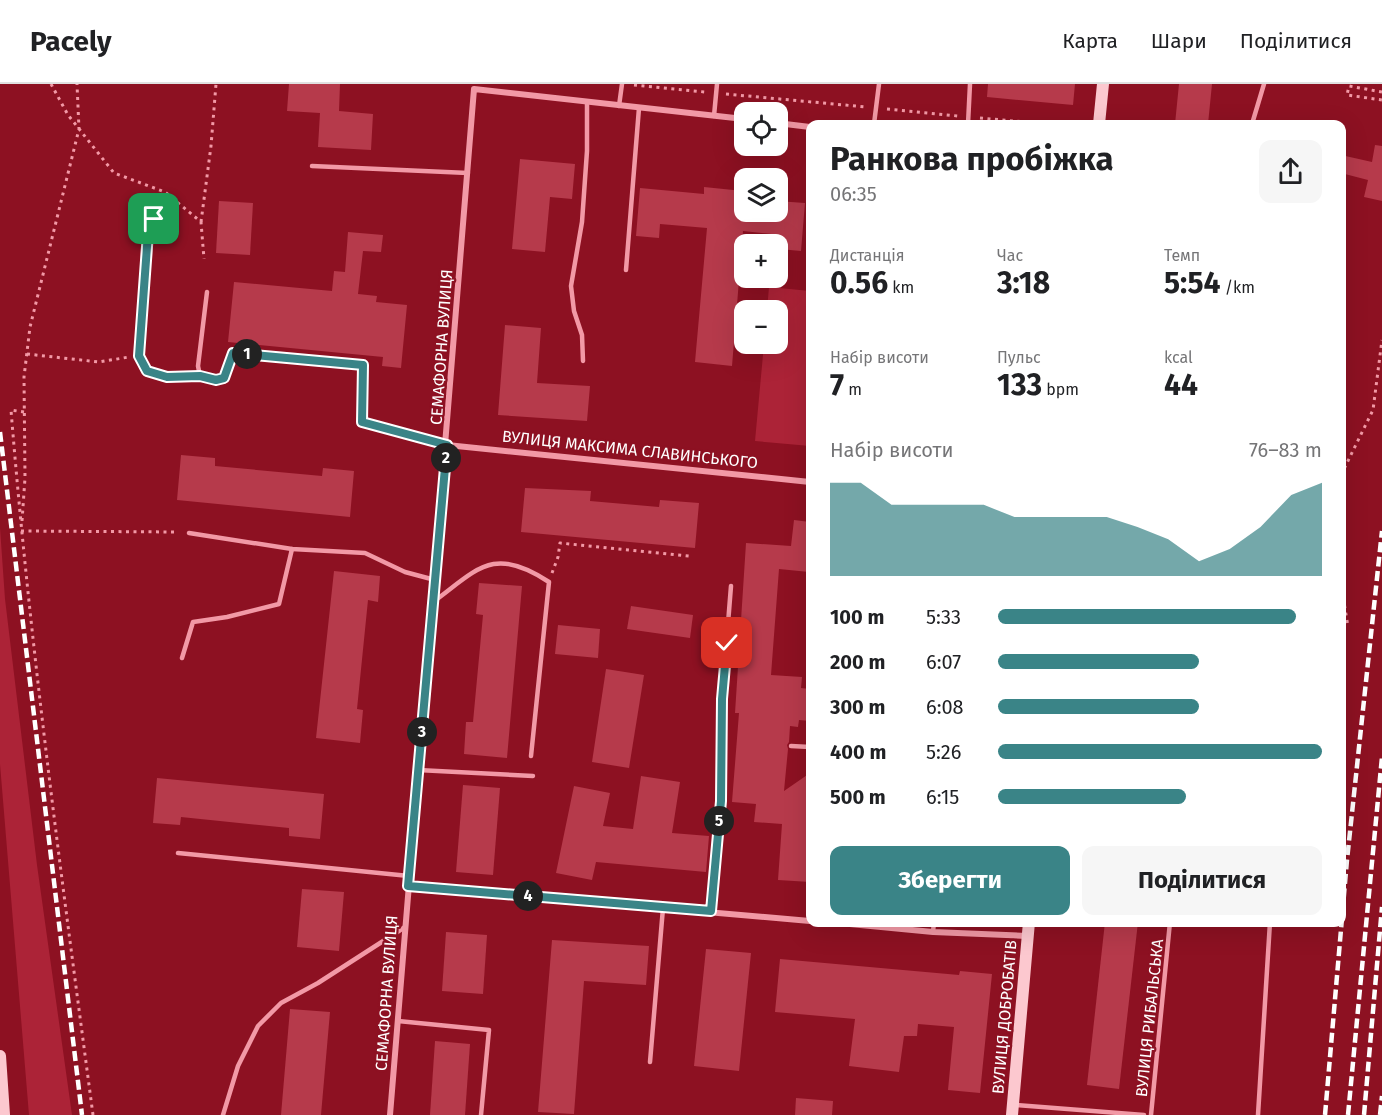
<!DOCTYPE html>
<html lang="uk">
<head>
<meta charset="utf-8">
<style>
	:root { --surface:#fff; --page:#f6f6f6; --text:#202124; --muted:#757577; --line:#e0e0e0; --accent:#3a8487 }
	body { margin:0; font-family:"Fira Sans",sans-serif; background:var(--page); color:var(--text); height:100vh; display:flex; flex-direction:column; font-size:22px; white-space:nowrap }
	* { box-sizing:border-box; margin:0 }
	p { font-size:20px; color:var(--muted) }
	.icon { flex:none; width:33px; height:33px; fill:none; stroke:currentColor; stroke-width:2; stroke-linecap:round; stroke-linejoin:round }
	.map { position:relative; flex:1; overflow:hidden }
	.drawer { position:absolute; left:806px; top:36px; width:540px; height:807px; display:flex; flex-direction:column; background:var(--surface); border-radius:12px; box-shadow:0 6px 24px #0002 }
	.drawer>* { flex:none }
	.fabs { position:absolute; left:734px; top:18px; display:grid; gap:12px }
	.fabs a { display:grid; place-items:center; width:54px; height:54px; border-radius:12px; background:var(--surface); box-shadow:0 6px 24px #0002; font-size:30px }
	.pin { position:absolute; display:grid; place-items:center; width:51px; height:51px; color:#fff; margin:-26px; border-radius:12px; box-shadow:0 3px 9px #0006 }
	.km { position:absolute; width:30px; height:30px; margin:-15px; border-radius:50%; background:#222; color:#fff; font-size:16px; line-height:30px; text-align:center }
	.round { display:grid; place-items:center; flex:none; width:63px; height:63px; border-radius:12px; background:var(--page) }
	.overview { display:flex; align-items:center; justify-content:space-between; height:102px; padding:0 24px }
	h1 { font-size:33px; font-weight:700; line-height:45px }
	.stats { display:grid; grid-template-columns:repeat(3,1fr); gap:9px; height:102px; padding:6px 24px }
	.stats div { display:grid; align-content:center }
	.stats b { font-size:30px; font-weight:700 }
	.stats small { font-size:16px; font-weight:400 }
	.stats p { font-size:16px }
	.chart { height:168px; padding:12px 24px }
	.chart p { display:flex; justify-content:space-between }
	.chart svg { width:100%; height:108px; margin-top:6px; fill:var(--accent); opacity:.7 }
	.cta { display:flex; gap:12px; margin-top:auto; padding:12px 24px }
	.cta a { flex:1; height:69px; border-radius:12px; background:var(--accent); color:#fff; font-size:24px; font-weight:700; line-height:69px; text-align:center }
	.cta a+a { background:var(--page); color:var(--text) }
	ul { padding:0 24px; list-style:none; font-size:20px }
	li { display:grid; grid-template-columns:96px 72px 1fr; align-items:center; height:45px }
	li i { height:15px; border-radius:8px; background:var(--accent) }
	header { display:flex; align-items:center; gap:36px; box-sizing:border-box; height:84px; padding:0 30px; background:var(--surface); border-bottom:2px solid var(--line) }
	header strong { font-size:28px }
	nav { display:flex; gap:33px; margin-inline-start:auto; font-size:21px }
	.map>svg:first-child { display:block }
	.green { fill:#ac2337 }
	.building { fill:#b63a4b }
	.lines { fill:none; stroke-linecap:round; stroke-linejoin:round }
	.path { stroke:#f299a6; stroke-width:3; stroke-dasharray:3 4.5; stroke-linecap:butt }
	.lane { stroke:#f299a6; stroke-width:4.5 }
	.street { stroke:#f299a6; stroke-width:6 }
	.secondary { stroke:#fcc8cf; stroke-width:12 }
	.rail { stroke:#fff; stroke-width:4.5; stroke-dasharray:10 4.5; stroke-linecap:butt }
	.route-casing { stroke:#fff; stroke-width:12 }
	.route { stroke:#3a8487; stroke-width:8 }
	.labels { text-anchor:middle; stroke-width:4.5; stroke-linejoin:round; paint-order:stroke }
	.street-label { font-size:16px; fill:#fff; stroke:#8d1122 }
</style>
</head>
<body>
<header>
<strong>Pacely</strong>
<nav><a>Карта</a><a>Шари</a><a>Поділитися</a></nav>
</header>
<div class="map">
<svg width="1382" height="1031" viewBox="0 0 1382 1031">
	<rect width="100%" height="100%" fill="#8d1122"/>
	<g class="green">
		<path d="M 769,203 L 810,207 L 810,362 L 755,357 L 764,260 L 777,260 L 777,226 L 767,226 Z"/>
		<path d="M 0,444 L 5,515 L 37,781 L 72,1031 L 29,1031 L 0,680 Z"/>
	</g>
	<g class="building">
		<path d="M 289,0 L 340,0 L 339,27 L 373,30 L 371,66 L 318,63 L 320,29 L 287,27 Z"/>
		<path d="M 988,0 L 1075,0 L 1073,21 L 987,13 Z"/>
		<path d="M 1179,0 L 1212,0 L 1208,40 L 1175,40 Z"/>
		<path d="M 1375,61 L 1382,62 L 1382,117 L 1364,113 L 1368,96 L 1341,89 L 1341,71 L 1372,78 Z"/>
		<path d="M 520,75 L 575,80 L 572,115 L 550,113 L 545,168 L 512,165 Z"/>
		<path d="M 704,103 L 743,107 L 744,128 L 777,128 L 777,117 L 805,119 L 801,167 L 779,165 L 781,151 L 743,147 L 732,282 L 695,278 L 707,144 L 660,140 L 659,154 L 636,152 L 640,104 L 704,110 Z"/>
		<path d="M 219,117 L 253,119 L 250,171 L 216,169 Z"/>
		<path d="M 348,148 L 383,151 L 381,168 L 363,167 L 358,210 L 377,212 L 376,218 L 407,221 L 401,284 L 382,282 L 383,273 L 228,258 L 234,198 L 332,207 L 334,187 L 345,188 Z"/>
		<path d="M 505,241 L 541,244 L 537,299 L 590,302 L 587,337 L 498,331 Z"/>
		<path d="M 181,371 L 215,374 L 215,382 L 322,392 L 323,384 L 354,387 L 350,433 L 177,416 Z"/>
		<path d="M 525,404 L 591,407 L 590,417 L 659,423 L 660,416 L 699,419 L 695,464 L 521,448 Z"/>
		<path d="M 794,436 L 810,438 L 809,488 L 779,485 L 771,591 L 802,593 L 801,604 L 810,605 L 810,637 L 799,636 L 798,643 L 790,642 L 789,658 L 787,661 L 788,665 L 784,707 L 810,689 L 810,733 L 807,763 L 810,763 L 810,798 L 778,796 L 782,740 L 754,738 L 756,720 L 732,718 L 739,629 L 735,629 L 746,459 L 791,462 Z"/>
		<path d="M 334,487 L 380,492 L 378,518 L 368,516 L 357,625 L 363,626 L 360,659 L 316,654 Z"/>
		<path d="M 479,499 L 522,502 L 507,674 L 464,670 L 466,638 L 473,638 L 483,531 L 476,530 Z"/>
		<path d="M 631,522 L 693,531 L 690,554 L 627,545 Z"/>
		<path d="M 558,541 L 600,545 L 598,574 L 555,570 Z"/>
		<path d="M 606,585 L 644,591 L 629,684 L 592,678 Z"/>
		<path d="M 641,692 L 680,698 L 672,749 L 709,752 L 706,788 L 596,778 L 592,796 L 556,789 L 574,702 L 610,709 L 603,742 L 633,745 Z"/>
		<path d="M 157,694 L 324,710 L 320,755 L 289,752 L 289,744 L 181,733 L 180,741 L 153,739 Z"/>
		<path d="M 463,701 L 500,704 L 493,791 L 456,788 Z"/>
		<path d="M 302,805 L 344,808 L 339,867 L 297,863 Z"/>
		<path d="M 1105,838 L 1138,838 L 1119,1005 L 1087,1001 Z"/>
		<path d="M 446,848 L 487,851 L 483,910 L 442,907 Z"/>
		<path d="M 552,856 L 649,862 L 646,901 L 584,897 L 574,1030 L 538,1028 Z"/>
		<path d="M 706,865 L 751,869 L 739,987 L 694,982 Z"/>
		<path d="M 780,875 L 959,891 L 960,887 L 992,890 L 980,1009 L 948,1006 L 954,943 L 918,940 L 917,952 L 904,952 L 899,988 L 849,982 L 855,935 L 775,928 Z"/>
		<path d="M 290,925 L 330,928 L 321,1031 L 281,1031 Z"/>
		<path d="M 435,957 L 470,960 L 465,1031 L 430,1031 Z"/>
		<path d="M 796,1014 L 833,1017 L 832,1031 L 795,1031 Z"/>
	</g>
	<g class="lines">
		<g class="path">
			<path d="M 51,0 L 68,31 L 114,89 L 165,108 L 201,138 L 204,175"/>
			<path d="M 634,1 L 705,8"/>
			<path d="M 1382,8 L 1349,2 L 1347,11 L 1382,16"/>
			<path d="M 726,10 L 866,23"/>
			<path d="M 887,25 L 958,32"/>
			<path d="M 980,34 L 1048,40"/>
			<path d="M 201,138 L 211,62 L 216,0"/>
			<path d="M 27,270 L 99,278 L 129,273"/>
			<path d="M 24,328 L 11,326 C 30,562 62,797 93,1031"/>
			<path d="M 1341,391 L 1373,326 L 1382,256"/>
			<path d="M 22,437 L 25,394 L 24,293 L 30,243 L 79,45 L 77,0"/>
			<path d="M 21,447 L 178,448"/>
			<path d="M 552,489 L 558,473 L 560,459 L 689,472"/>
			<path d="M 1341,515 L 1344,518 L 1348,543"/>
		</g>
		<g class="lane">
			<path d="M 619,22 L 622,0"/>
			<path d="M 714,32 L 717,0"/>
			<path d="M 874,40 L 879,0"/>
			<path d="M 968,40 L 970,0"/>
			<path d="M 1252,40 L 1264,0"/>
			<path d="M 312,82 L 468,89"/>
			<path d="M 154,135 L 148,149 L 139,272 L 147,287 L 167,293 L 200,292"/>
			<path d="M 626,186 L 639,24"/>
			<path d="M 207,208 L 198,282 L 200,292 L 216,296 L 223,294 L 233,269 L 363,281 L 362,338 L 447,361"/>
			<path d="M 583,277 L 582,251 L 574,227 L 571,202 L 582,138 L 587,67 L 587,18"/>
			<path d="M 189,449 L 292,465 L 365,469 L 405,488 L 435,496"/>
			<path d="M 433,518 C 478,485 493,461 549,498 L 531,672"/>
			<path d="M 182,574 L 193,538 L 227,533 L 279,520 L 292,465"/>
			<path d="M 791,662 L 810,663"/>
			<path d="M 418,686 L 533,692"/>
			<path d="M 178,769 L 409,792"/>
			<path d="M 711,827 L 721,717 L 722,615 L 731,502"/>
			<path d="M 933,848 L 934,838"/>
			<path d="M 398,937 L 489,946 L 481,1031"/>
			<path d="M 650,978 L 663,824"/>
			<path d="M 1016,1021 L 1144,1031"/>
			<path d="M 223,1031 L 238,982 L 258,942 L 281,919 L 318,899 L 405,843"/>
			<path d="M 1151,1031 L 1170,838"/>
			<path d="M 1258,1031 L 1270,838"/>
		</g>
		<g class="street">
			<path d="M 777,39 L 810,43"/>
			<path d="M 447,361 L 810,398"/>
			<path d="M 408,802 L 810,837"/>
			<path d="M 829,838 L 933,848 L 1027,852"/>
			<path d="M 390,1031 C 417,689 448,347 474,5 L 744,35"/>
		</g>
		<g class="secondary">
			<path d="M 1099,40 L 1103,0"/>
			<path d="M 0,972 L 4,1031"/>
			<path d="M 1012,1031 L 1029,838"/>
		</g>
		<g class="rail">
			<path d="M 0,348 L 82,1031"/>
			<path d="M 1325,1031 L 1347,776 L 1382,447"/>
			<path d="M 1348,1031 L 1382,673"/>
			<path d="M 1364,1031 L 1382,823"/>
			<path d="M 1380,1031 L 1382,1012"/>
		</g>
	</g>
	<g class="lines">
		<g class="route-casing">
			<path id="route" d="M 154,135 L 148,149 L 139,272 L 147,287 L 167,293 L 200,292 L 216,296 L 224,294 L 233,269 L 363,281 L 362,338 L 447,361 L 408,802 L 711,827 L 721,717 L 722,615 L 727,559"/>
		</g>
		<use href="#route" class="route"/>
	</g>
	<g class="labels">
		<g class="street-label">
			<text transform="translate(441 263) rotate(-86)" y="6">СЕМАФОРНА ВУЛИЦЯ</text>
			<text transform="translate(630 365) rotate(6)" y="6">ВУЛИЦЯ МАКСИМА СЛАВИНСЬКОГО</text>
			<text transform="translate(386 909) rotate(-86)" y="6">СЕМАФОРНА ВУЛИЦЯ</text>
			<text transform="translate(1004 933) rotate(-85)" y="6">ВУЛИЦЯ ДОБРОБАТІВ</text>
			<text transform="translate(1149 934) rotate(-84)" y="6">ВУЛИЦЯ РИБАЛЬСЬКА</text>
		</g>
	</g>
</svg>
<div class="fabs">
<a><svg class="icon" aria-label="locate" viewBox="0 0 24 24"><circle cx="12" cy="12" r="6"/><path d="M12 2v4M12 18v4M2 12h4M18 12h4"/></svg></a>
<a><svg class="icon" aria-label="layers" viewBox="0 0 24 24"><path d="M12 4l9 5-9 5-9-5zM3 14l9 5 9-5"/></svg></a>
<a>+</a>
<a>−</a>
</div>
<div class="pin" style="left:154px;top:135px;background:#1e9e55"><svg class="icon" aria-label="arrive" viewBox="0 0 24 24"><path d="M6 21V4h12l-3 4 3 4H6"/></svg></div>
<div class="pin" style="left:727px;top:559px;background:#d93025"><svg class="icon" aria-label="check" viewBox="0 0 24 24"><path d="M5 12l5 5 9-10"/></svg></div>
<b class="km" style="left:247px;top:270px">1</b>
<b class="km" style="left:446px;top:374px">2</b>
<b class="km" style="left:422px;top:648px">3</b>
<b class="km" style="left:528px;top:812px">4</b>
<b class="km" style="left:719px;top:737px">5</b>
<section class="drawer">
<div class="overview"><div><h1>Ранкова пробіжка</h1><p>06:35</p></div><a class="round"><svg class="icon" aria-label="share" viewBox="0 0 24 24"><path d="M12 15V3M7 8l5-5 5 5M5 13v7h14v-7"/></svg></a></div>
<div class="stats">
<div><p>Дистанція</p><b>0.56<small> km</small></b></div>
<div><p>Час</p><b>3:18</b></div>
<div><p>Темп</p><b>5:54<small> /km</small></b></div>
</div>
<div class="stats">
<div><p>Набір висоти</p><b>7<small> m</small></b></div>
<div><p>Пульс</p><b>133<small> bpm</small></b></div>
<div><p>kcal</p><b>44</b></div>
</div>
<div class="chart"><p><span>Набір висоти</span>76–83 m</p>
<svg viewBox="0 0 160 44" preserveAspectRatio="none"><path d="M0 44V6L10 6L20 15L30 15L40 15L50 15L60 20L70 20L80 20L90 20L100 24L110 29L120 38L130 33L140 24L150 11L160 6V44z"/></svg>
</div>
<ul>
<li><b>100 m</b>5:33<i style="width:92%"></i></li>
<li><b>200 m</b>6:07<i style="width:62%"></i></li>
<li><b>300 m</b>6:08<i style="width:62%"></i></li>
<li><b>400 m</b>5:26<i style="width:100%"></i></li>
<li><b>500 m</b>6:15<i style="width:58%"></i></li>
</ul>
<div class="cta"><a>Зберегти</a><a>Поділитися</a></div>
</section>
</div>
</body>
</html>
